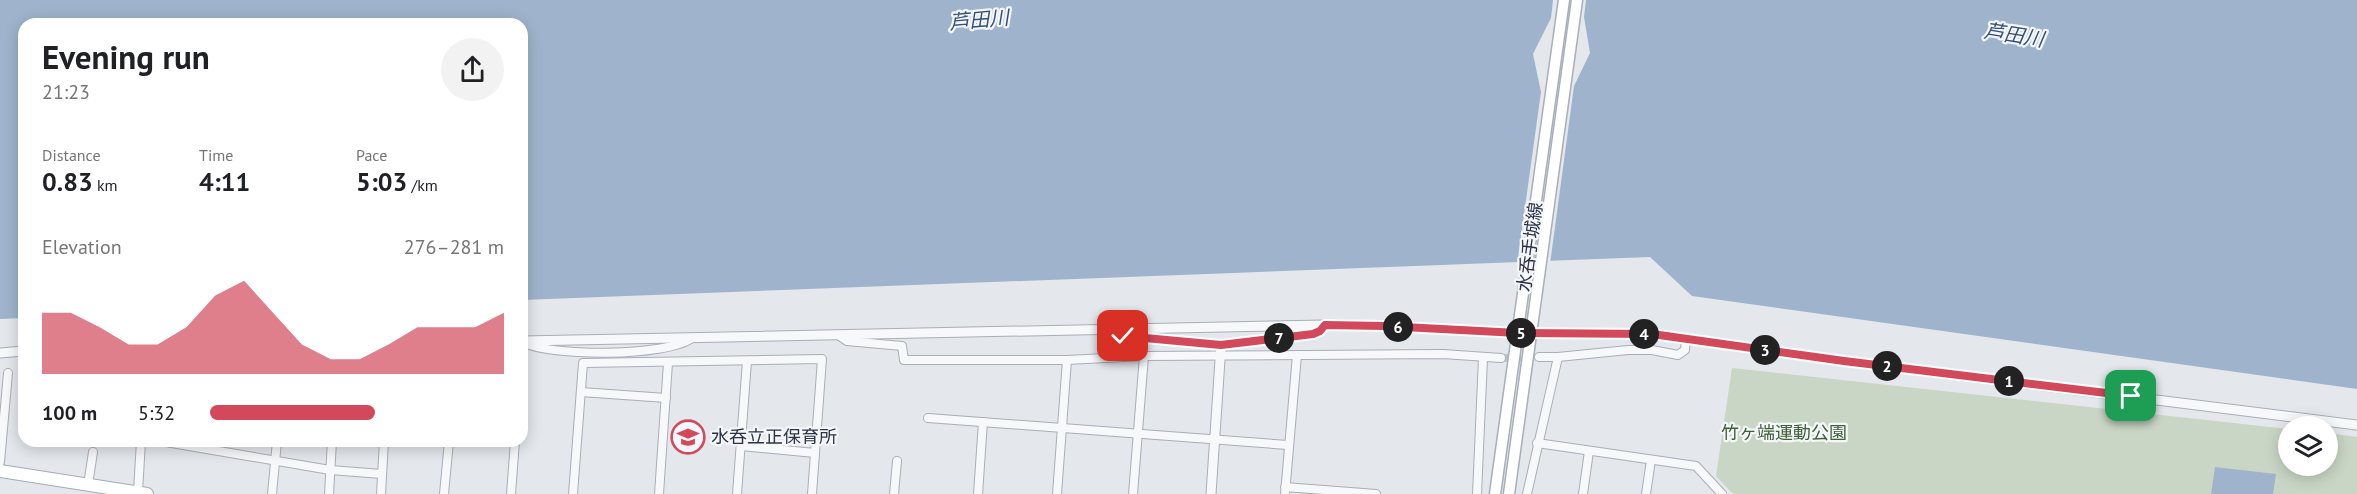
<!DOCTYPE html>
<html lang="en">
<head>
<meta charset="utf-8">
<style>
	:root { --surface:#fff; --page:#f2f2f2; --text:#202124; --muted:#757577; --accent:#d1495b }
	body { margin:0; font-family:"PT Sans","Noto Sans JP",sans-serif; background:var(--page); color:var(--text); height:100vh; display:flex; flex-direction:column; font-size:22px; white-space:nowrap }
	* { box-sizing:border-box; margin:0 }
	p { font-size:20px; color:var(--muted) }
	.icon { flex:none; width:33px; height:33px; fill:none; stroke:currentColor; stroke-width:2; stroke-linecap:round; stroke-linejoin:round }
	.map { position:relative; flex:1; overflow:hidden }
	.sheet { position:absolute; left:18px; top:18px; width:510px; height:429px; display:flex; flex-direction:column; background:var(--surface); border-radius:18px; box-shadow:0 3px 15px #0003 }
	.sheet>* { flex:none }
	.buttons { position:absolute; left:2278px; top:416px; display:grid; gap:12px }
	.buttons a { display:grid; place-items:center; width:60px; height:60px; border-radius:50%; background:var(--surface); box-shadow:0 3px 15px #0003; font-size:30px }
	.pin { position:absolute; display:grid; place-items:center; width:51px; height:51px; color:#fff; margin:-26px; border-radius:12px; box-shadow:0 3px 9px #0006 }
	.km { position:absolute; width:30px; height:30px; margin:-15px; border-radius:50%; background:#222; color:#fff; font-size:16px; line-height:30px; text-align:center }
	.round { display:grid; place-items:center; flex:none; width:63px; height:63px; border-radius:32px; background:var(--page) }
	.headline { display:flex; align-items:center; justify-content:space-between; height:102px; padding:0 24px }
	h1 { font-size:33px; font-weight:800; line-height:45px }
	.stats { display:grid; grid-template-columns:repeat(3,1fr); gap:9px; height:102px; padding:6px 24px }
	.stats div { display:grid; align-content:center }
	.stats b { font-size:26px; font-weight:800 }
	.stats small { font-size:16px; font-weight:400 }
	.stats p { font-size:16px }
	.chart { height:168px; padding:12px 24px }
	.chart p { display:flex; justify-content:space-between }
	.chart svg { width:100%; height:108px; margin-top:6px; fill:var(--accent); opacity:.7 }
	ul { padding:0 24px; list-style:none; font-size:20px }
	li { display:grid; grid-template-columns:96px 72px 1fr; align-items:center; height:45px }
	li i { height:15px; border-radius:8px; background:var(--accent) }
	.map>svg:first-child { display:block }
	.green { fill:#c9d6c5 }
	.water { fill:#9fb4cc }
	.pier { fill:#e4e7ec }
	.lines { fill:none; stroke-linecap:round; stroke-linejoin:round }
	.minor-tunnel { stroke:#bfc3cb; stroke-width:8; stroke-dasharray:8 4; stroke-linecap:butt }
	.minor-casing { stroke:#a9aeb7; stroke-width:10 }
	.tertiary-casing { stroke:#a9aeb7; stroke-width:11 }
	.secondary-casing { stroke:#a9aeb7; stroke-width:13 }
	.primary-casing { stroke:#a3abb8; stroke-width:14 }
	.minor { stroke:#f7f8fa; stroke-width:8 }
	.tertiary { stroke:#f7f8fa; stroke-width:9 }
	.secondary { stroke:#fff; stroke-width:10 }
	.primary { stroke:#fff; stroke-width:12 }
	.route-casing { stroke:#fff; stroke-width:12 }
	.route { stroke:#d1495b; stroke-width:8 }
	.labels { text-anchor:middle; stroke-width:4.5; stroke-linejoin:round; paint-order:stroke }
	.street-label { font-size:18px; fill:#2b3445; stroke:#f4f6f9 }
	.park-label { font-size:18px; fill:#3f6138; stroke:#f4f6f9 }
	.poi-label { font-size:18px; fill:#2b3445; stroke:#f4f6f9; text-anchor:start }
	.water-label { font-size:20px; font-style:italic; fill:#34527a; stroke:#f4f6f9 }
</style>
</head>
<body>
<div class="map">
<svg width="2357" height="494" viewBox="0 0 2357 494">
	<rect width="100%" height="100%" fill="#e4e7ec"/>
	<path class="green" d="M 1732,368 L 2289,429 L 2289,465 L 2328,465 L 2328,433 L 2357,437 L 2357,494 L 1737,494 L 1732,493 L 1716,476 Z"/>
	<g class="water">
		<path d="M 0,0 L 2357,0 L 2357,389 L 1692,296 L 1650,257 L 522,300 L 522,24 L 24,24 L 24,318 L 0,319 Z"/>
		<path d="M 2215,467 L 2276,474 L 2273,494 L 2211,494 Z"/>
	</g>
	<path class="pier" d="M 1553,0 L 1586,0 L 1584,17 L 1590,53 L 1574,86 L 1550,264 L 1517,265 L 1541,92 L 1533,54 L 1551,18 Z"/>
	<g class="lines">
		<path class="minor-tunnel" d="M 1501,358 L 1539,357"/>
		<g class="minor-casing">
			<g id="minor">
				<path d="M 1118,328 L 1123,336 L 1221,345 L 1313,334 L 1320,331 L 1325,325"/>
				<path d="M 838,335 L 847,341 L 902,346 L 904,360 L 1067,360 L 1144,356 L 1443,354 L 1501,358"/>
				<path d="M 522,342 C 551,357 666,357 692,338"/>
				<path d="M 1539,357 L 1558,357"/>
				<path d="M 581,392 L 666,398"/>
				<path d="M 928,418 L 1288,445"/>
				<path d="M 160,441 L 330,470 L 382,474"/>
				<path d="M 1537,443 L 1696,466 L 1722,494"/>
				<path d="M 741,446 L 815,453"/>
				<path d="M 0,462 L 8,373"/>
				<path d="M 88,485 L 93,452"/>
				<path d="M 1285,487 L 1376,494"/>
				<path d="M 138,492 L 141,441"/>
				<path d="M 272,494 L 277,441"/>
				<path d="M 329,494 L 332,441"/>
				<path d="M 381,494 L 384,441"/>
				<path d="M 444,494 L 449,441"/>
				<path d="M 511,494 L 515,441"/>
				<path d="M 573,494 L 583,363 L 822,359 L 812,494"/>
				<path d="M 659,494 L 668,363"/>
				<path d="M 737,494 L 747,361"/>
				<path d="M 894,494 L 897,461"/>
				<path d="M 978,494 L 983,422"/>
				<path d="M 1057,494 L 1067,360"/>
				<path d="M 1133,494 L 1144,356"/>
				<path d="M 1285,494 L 1297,355"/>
				<path d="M 1477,494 L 1483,358"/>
				<path d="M 1527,494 L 1558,357 L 1628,350 L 1652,350 L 1678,355 L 1685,350 L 1686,339"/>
				<path d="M 1583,494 L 1589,451"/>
				<path d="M 1646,494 L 1651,460"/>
			</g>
		</g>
		<g class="tertiary-casing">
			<g id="tertiary">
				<path d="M 522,341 L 1325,325 L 1384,326 L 1518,333 L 1652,334 L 1844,361 L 2357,425"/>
				<path d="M 0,353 L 24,351"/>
				<path d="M 1211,494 L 1221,345"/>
			</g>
		</g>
		<g class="secondary-casing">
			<g id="secondary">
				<path d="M 1495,494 L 1564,0"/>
				<path d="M 1509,494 L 1577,0"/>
			</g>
		</g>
		<g class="primary-casing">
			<path id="primary" d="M 0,471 L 147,494"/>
		</g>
		<use href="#minor" class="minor"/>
		<use href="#tertiary" class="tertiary"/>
		<use href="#secondary" class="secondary"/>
		<use href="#primary" class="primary"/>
	</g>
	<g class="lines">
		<g class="route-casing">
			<path id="route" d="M 1123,336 L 1221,345 L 1313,334 L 1320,331 L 1325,325 L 1384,326 L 1518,333 L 1652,334 L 1844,361 L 2131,396"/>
		</g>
		<use href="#route" class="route"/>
	</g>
	<defs>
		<g id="school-ring" transform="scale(1.725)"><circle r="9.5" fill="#f4f6f9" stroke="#d1495b" stroke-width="1.5"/><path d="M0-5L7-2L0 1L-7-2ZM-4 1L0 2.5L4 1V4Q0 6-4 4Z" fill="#d1495b"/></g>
	</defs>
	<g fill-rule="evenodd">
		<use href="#school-ring" x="688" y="437"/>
	</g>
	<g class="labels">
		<g class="street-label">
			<text transform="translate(1530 247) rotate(-82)" y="6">水呑手城線</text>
		</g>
		<g class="park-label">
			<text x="1784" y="439">竹ヶ端運動公園</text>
		</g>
		<g class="poi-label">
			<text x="711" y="443">水呑立正保育所</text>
		</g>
		<g class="water-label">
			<text transform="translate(979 20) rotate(-5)" y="7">芦田川</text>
			<text transform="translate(2014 35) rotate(9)" y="7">芦田川</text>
		</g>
	</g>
</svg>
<div class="buttons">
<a><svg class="icon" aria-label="layers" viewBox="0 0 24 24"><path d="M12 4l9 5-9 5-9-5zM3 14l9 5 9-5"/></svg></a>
</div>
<div class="pin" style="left:2131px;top:396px;background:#1e9e55"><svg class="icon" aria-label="arrive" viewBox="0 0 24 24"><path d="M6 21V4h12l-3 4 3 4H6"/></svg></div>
<div class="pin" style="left:1123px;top:336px;background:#d93025"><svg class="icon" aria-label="check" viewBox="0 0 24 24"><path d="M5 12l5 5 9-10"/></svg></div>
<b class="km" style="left:2009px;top:381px">1</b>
<b class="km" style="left:1887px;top:366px">2</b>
<b class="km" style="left:1765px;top:350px">3</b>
<b class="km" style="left:1644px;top:334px">4</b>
<b class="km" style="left:1521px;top:333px">5</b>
<b class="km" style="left:1398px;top:327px">6</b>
<b class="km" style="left:1279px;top:338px">7</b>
<section class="sheet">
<div class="headline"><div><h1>Evening run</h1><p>21:23</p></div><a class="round"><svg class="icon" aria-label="share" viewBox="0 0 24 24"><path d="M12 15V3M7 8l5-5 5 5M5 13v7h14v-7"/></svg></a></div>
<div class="stats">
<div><p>Distance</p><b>0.83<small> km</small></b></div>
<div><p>Time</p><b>4:11</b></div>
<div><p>Pace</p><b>5:03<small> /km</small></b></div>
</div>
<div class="chart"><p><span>Elevation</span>276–281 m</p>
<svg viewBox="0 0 160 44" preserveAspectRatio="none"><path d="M0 44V19L10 19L20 25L30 32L40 32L50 25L60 12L70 6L80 19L90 32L100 38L110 38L120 32L130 25L140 25L150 25L160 19V44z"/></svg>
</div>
<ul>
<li><b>100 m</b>5:32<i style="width:56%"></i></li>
</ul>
</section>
</div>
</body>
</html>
